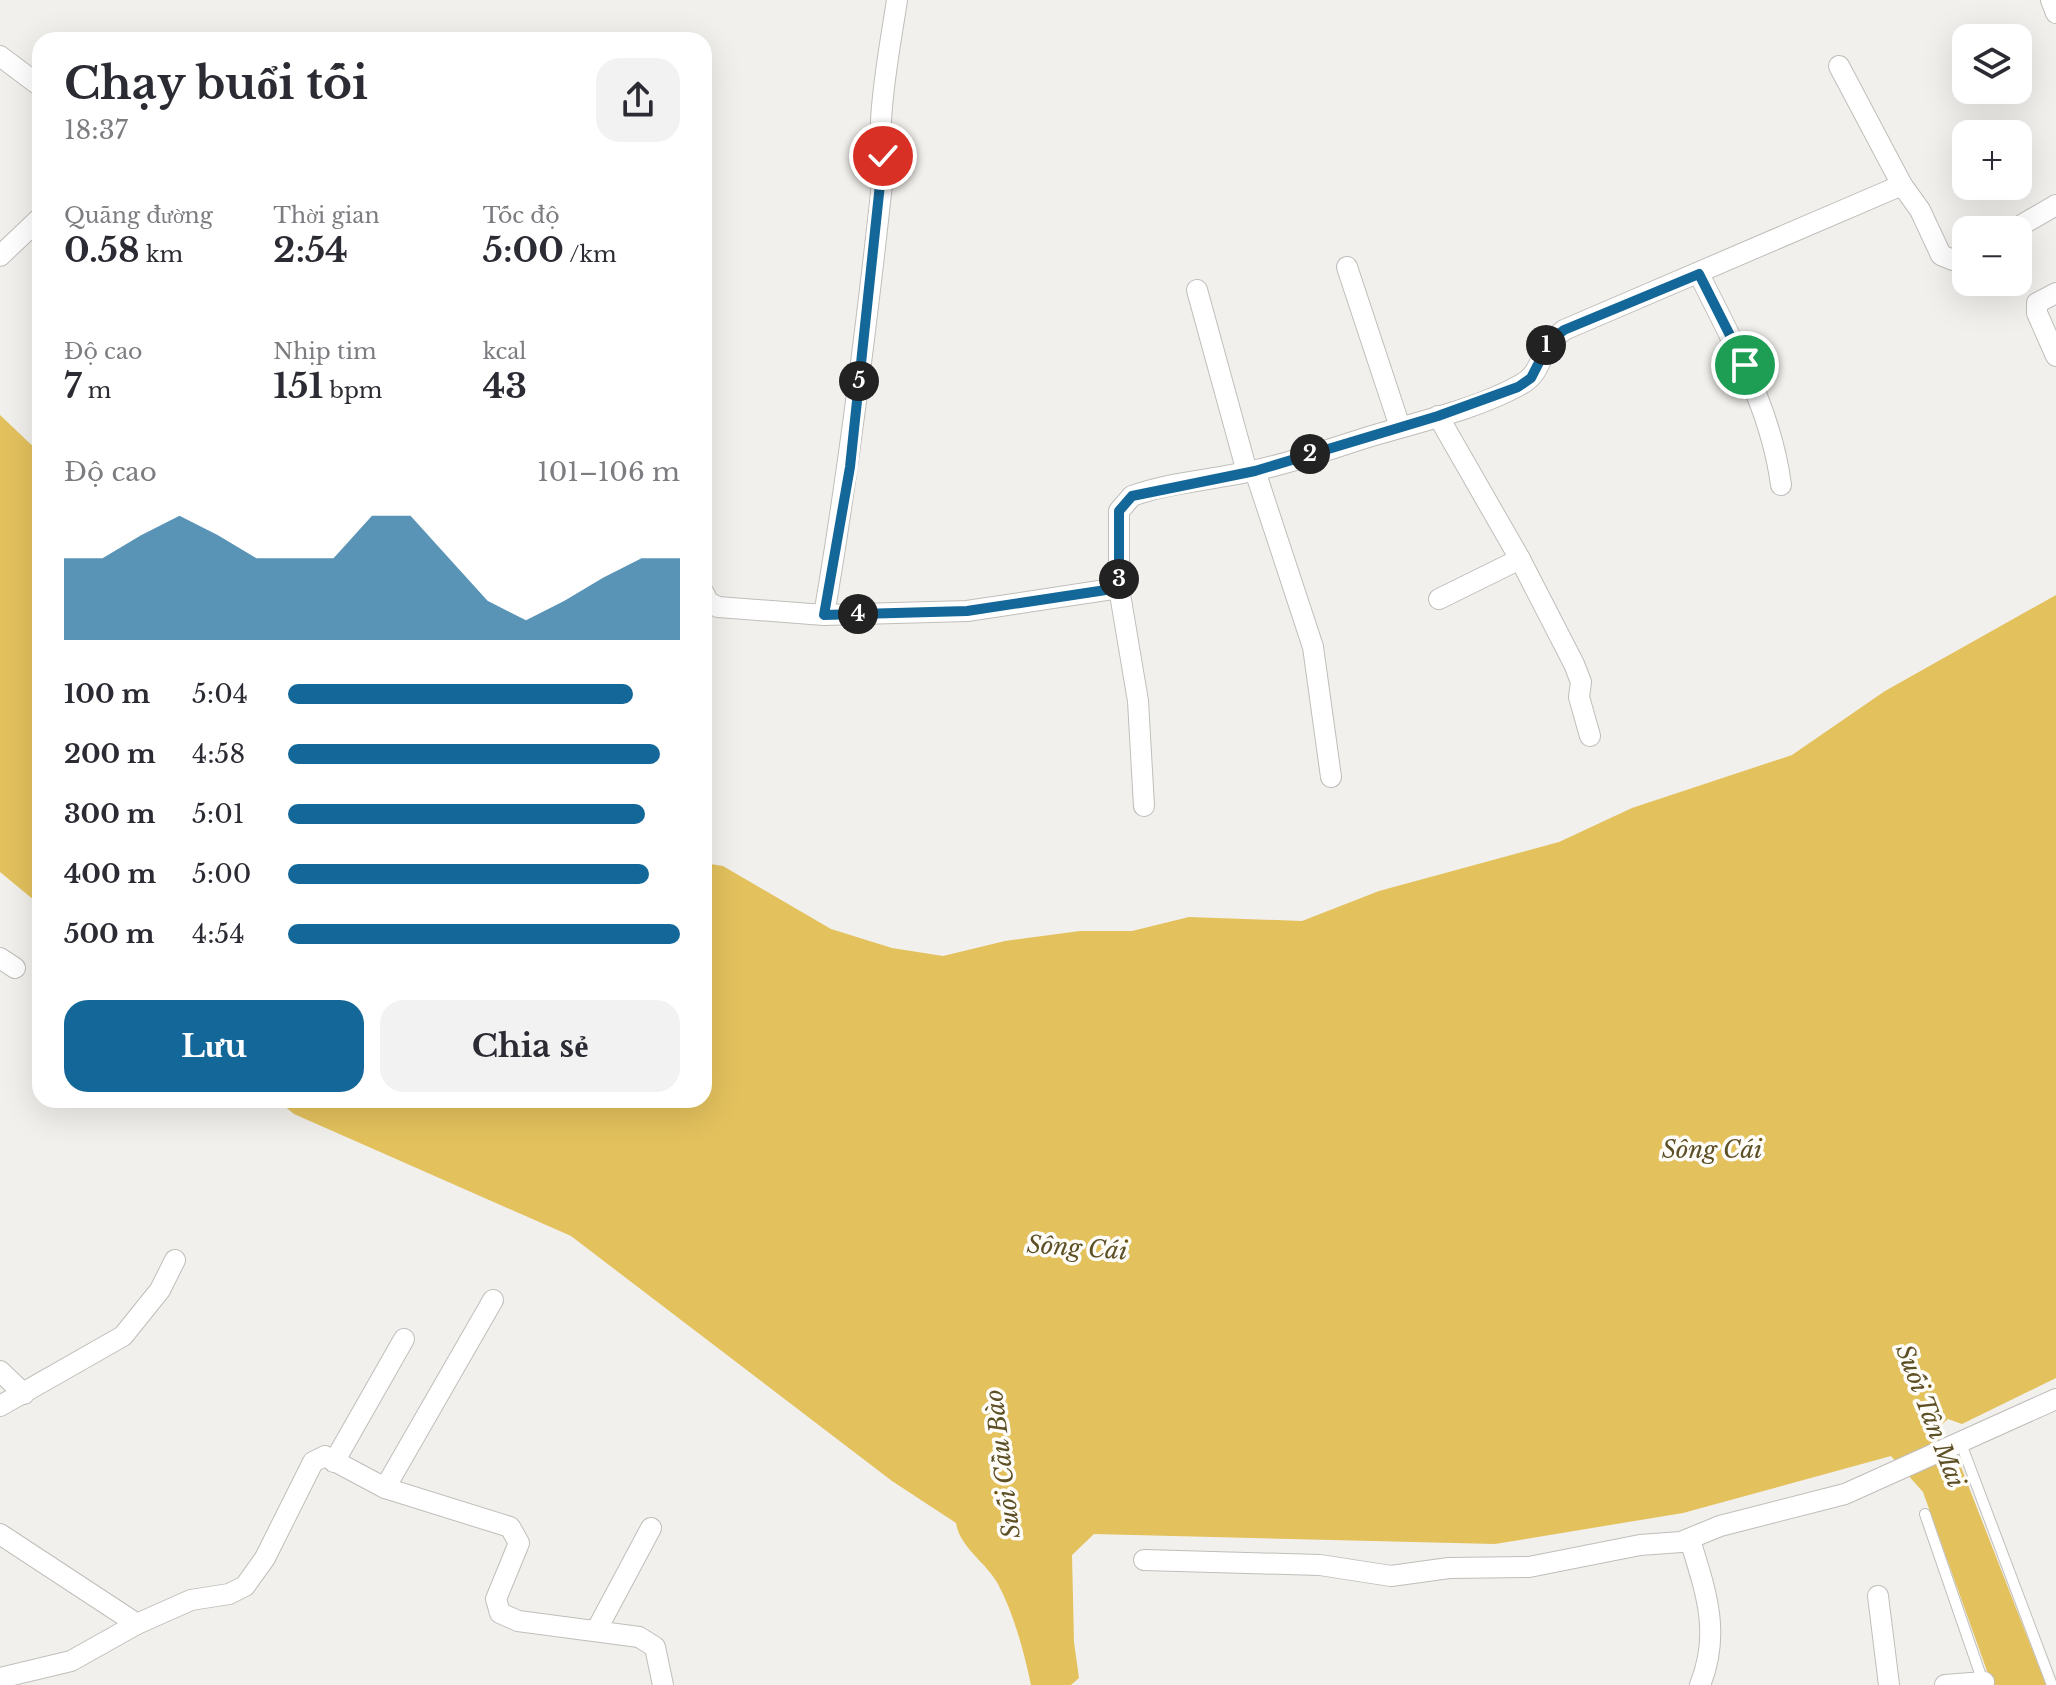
<!DOCTYPE html>
<html lang="vi">
<head>
<meta charset="utf-8">
<style>
	:root { --surface:#fff; --page:#f2f2f3; --text:#2b2b33; --muted:#7c7c81; --accent:#146899 }
	body { margin:0; font-family:"Libre Baskerville",serif; background:var(--page); color:var(--text); height:100vh; display:flex; flex-direction:column; font-size:30px; white-space:nowrap }
	* { box-sizing:border-box; margin:0 }
	p { font-size:26px; color:var(--muted) }
	.icon { flex:none; width:44px; height:44px; fill:none; stroke:currentColor; stroke-width:2; stroke-linecap:round; stroke-linejoin:round }
	.map { position:relative; flex:1; overflow:hidden }
	.side { position:absolute; left:32px; top:32px; width:680px; height:1076px; display:flex; flex-direction:column; background:var(--surface); border-radius:24px; box-shadow:0 8px 32px #0002 }
	.side>* { flex:none }
	.fabs { position:absolute; left:1952px; top:24px; display:grid; gap:16px }
	.fabs a { display:grid; place-items:center; width:80px; height:80px; border-radius:16px; background:var(--surface); box-shadow:0 8px 32px #0002; font-size:40px }
	.pin { position:absolute; display:grid; place-items:center; width:68px; height:68px; color:#fff; margin:-34px; border:4px solid #fff; border-radius:50%; box-shadow:0 2px 8px #0007 }
	.km { position:absolute; width:40px; height:40px; margin:-20px; border-radius:50%; background:#222; color:#fff; font-size:22px; line-height:40px; text-align:center }
	.round { display:grid; place-items:center; flex:none; width:84px; height:84px; border-radius:24px; background:var(--page) }
	.overview { display:flex; align-items:center; justify-content:space-between; height:136px; padding:0 32px }
	h1 { font-size:44px; font-weight:800; line-height:60px }
	.figures { display:grid; grid-template-columns:repeat(3,1fr); gap:12px; height:136px; padding:8px 32px }
	.figures div { display:grid; align-content:center }
	.figures b { font-size:34px; font-weight:800 }
	.figures small { font-size:22px; font-weight:400 }
	.figures p { font-size:22px }
	.chart { height:224px; padding:16px 32px }
	.chart p { display:flex; justify-content:space-between }
	.chart svg { width:100%; height:144px; margin-top:8px; fill:var(--accent); opacity:.7 }
	.primary-button { display:flex; gap:16px; margin-top:auto; padding:16px 32px }
	.primary-button a { flex:1; height:92px; border-radius:24px; background:var(--accent); color:#fff; font-size:32px; font-weight:800; line-height:92px; text-align:center }
	.primary-button a+a { background:var(--page); color:var(--text) }
	ul { padding:0 32px; list-style:none; font-size:26px }
	li { display:grid; grid-template-columns:128px 96px 1fr; align-items:center; height:60px }
	li i { height:20px; border-radius:10px; background:var(--accent) }
	.map>svg:first-child { display:block }
	.water { fill:#e3c15d }
	.lines { fill:none; stroke-linecap:round; stroke-linejoin:round }
	.service-casing { stroke:#c0beba; stroke-width:12 }
	.minor-casing { stroke:#c0beba; stroke-width:22 }
	.service { stroke:#fff; stroke-width:10 }
	.minor { stroke:#fff; stroke-width:20 }
	.route-casing { stroke:#fff; stroke-width:16 }
	.route { stroke:#146899; stroke-width:10 }
	.labels { text-anchor:middle; stroke-width:7; stroke-linejoin:round; paint-order:stroke }
	.water-label { font-size:24px; font-style:italic; fill:#5e5026; stroke:#fffdf9 }
</style>
</head>
<body>
<div class="map">
<svg width="2056" height="1685" viewBox="0 0 2056 1685">
	<rect width="100%" height="100%" fill="#f2f0ec"/>
	<g class="water">
		<path d="M 0,415 L 40,453 L 40,905 L 0,872 Z"/>
		<path d="M 2056,595 L 2056,1378 L 1962,1424 L 1948,1419 L 1941,1425 L 1941,1435 L 1956,1454 L 2046,1685 L 1992,1685 L 1923,1492 L 1891,1456 L 1683,1513 L 1495,1544 L 1094,1534 L 1072,1555 L 1074,1642 L 1079,1678 L 1071,1685 L 1031,1685 C 1024,1652 1014,1614 998,1584 C 986,1562 960,1548 956,1523 L 892,1481 L 571,1236 L 294,1114 L 277,1100 L 704,1100 L 704,863 L 723,866 L 831,929 L 892,948 L 943,956 L 1005,941 L 1080,931 L 1132,931 L 1189,917 L 1302,921 L 1379,891 L 1559,842 L 1632,808 L 1792,755 L 1885,691 Z"/>
	</g>
	<g class="lines">
		<g class="service-casing">
			<g id="service">
				<path d="M 1960,1441 L 2052,1685"/>
				<path d="M 1925,1514 L 1983,1682"/>
			</g>
		</g>
		<g class="minor-casing">
			<g id="minor">
				<path d="M 2051,0 L 2056,13"/>
				<path d="M 0,56 L 40,86"/>
				<path d="M 1839,66 L 1902,185"/>
				<path d="M 2013,230 L 2056,205"/>
				<path d="M 0,256 L 40,218"/>
				<path d="M 1347,267 L 1400,427"/>
				<path d="M 1699,274 C 1733,343 1771,408 1781,485"/>
				<path d="M 1197,290 L 1247,472"/>
				<path d="M 2056,293 L 2037,303 L 2037,313 L 2056,356"/>
				<path d="M 1438,416 L 1520,559 L 1574,664 L 1581,682 L 1579,697 L 1590,736"/>
				<path d="M 1255,471 L 1313,647 L 1331,777"/>
				<path d="M 1119,588 L 1138,701 L 1144,806"/>
				<path d="M 704,593 L 708,602 L 718,607 L 824,615 C 849,469 867,323 883,175 C 885,157 880,139 881,121 C 883,80 891,40 897,0"/>
				<path d="M 1439,599 L 1520,559"/>
				<path d="M 824,615 L 967,611 L 1119,588 L 1119,511 L 1132,496 C 1170,482 1212,480 1252,471 C 1293,463 1335,447 1375,435 C 1422,421 1477,409 1520,385 C 1545,372 1536,351 1564,330 L 1902,185 L 1920,210 L 1941,255 L 1953,260 L 1966,256"/>
				<path d="M 0,958 L 15,968"/>
				<path d="M 0,1371 L 24,1394"/>
				<path d="M 0,1406 L 123,1336 L 160,1290 L 175,1260"/>
				<path d="M 334,1462 L 404,1339"/>
				<path d="M 385,1488 L 493,1300"/>
				<path d="M 0,1534 L 137,1624 L 191,1600 L 229,1594 L 245,1586 L 265,1558 L 313,1462 L 325,1456 L 385,1488 L 510,1527 L 519,1543 L 496,1599 L 500,1613 L 518,1621 L 639,1637 L 655,1647 L 663,1685"/>
				<path d="M 1690,1540 C 1706,1592 1721,1633 1700,1685"/>
				<path d="M 1144,1560 L 1320,1565 L 1391,1576 L 1449,1568 L 1529,1567 L 1640,1545 L 1681,1542 L 1720,1526 L 1845,1494 L 2056,1399"/>
				<path d="M 1878,1596 L 1889,1685"/>
				<path d="M 596,1631 L 651,1528"/>
				<path d="M 0,1678 L 71,1661 L 137,1624"/>
				<path d="M 1945,1685 L 1984,1682"/>
			</g>
		</g>
		<use href="#service" class="service"/>
		<use href="#minor" class="minor"/>
	</g>
	<g class="lines">
		<g class="route-casing">
			<path id="route" d="M 883,156 L 850,467 L 824,615 L 967,611 L 1119,588 L 1119,511 L 1132,496 L 1255,471 L 1438,416 L 1518,387 L 1531,378 L 1550,341 L 1564,330 L 1699,274 L 1745,365"/>
		</g>
		<use href="#route" class="route"/>
	</g>
	<g class="labels">
		<g class="water-label">
			<text x="1712" y="1158">Sông Cái</text>
			<text transform="translate(1077 1248) rotate(4)" y="8">Sông Cái</text>
			<text transform="translate(1930 1416) rotate(69)" y="8">Suối Tân Mai</text>
			<text transform="translate(1003 1464) rotate(-97)" y="8">Suối Cầu Bào</text>
		</g>
	</g>
</svg>
<div class="fabs">
<a><svg class="icon" aria-label="layers" viewBox="0 0 24 24"><path d="M12 4l9 5-9 5-9-5zM3 14l9 5 9-5"/></svg></a>
<a>+</a>
<a>−</a>
</div>
<div class="pin" style="left:1745px;top:365px;background:#1e9e55"><svg class="icon" aria-label="arrive" viewBox="0 0 24 24"><path d="M6 21V4h12l-3 4 3 4H6"/></svg></div>
<div class="pin" style="left:883px;top:156px;background:#d93025"><svg class="icon" aria-label="check" viewBox="0 0 24 24"><path d="M5 12l5 5 9-10"/></svg></div>
<b class="km" style="left:1546px;top:345px">1</b>
<b class="km" style="left:1310px;top:454px">2</b>
<b class="km" style="left:1119px;top:579px">3</b>
<b class="km" style="left:858px;top:614px">4</b>
<b class="km" style="left:859px;top:381px">5</b>
<section class="side">
<div class="overview"><div><h1>Chạy buổi tối</h1><p>18:37</p></div><a class="round"><svg class="icon" aria-label="share" viewBox="0 0 24 24"><path d="M12 15V3M7 8l5-5 5 5M5 13v7h14v-7"/></svg></a></div>
<div class="figures">
<div><p>Quãng đường</p><b>0.58<small> km</small></b></div>
<div><p>Thời gian</p><b>2:54</b></div>
<div><p>Tốc độ</p><b>5:00<small> /km</small></b></div>
</div>
<div class="figures">
<div><p>Độ cao</p><b>7<small> m</small></b></div>
<div><p>Nhịp tim</p><b>151<small> bpm</small></b></div>
<div><p>kcal</p><b>43</b></div>
</div>
<div class="chart"><p><span>Độ cao</span>101–106 m</p>
<svg viewBox="0 0 160 44" preserveAspectRatio="none"><path d="M0 44V19L10 19L20 12L30 6L40 12L50 19L60 19L70 19L80 6L90 6L100 19L110 32L120 38L130 32L140 25L150 19L160 19V44z"/></svg>
</div>
<ul>
<li><b>100 m</b>5:04<i style="width:88%"></i></li>
<li><b>200 m</b>4:58<i style="width:95%"></i></li>
<li><b>300 m</b>5:01<i style="width:91%"></i></li>
<li><b>400 m</b>5:00<i style="width:92%"></i></li>
<li><b>500 m</b>4:54<i style="width:100%"></i></li>
</ul>
<div class="primary-button"><a>Lưu</a><a>Chia sẻ</a></div>
</section>
</div>
</body>
</html>
